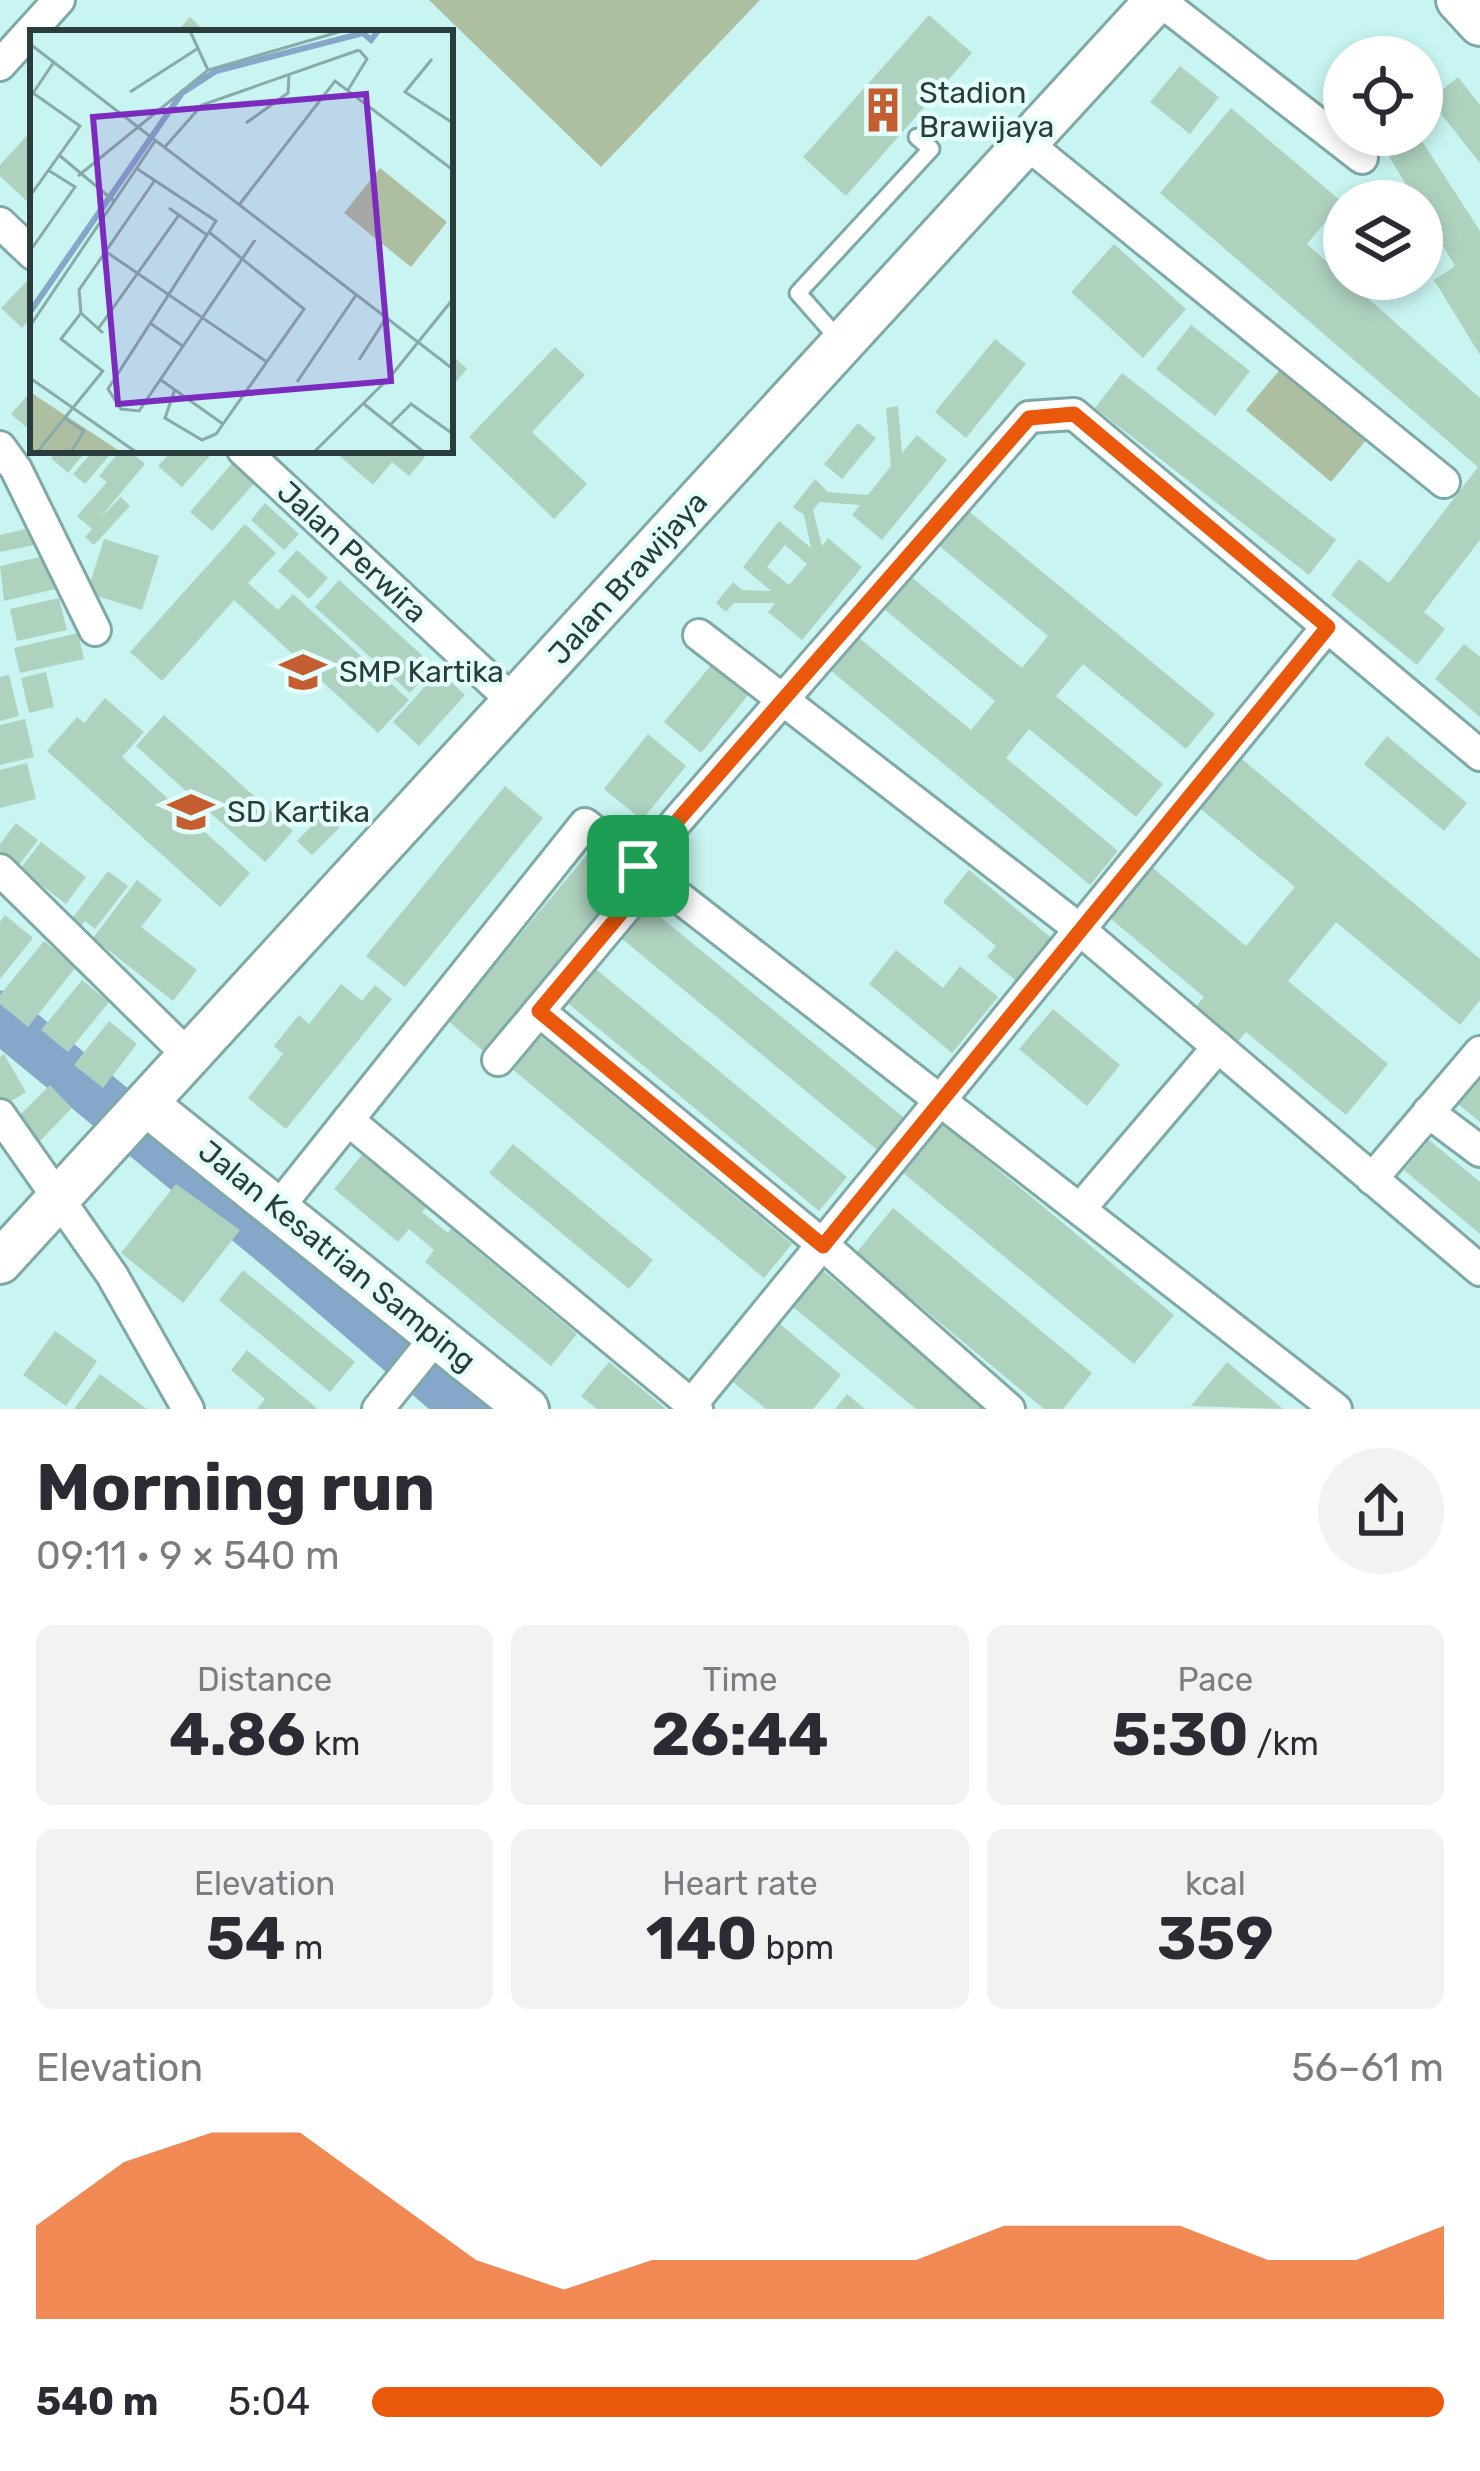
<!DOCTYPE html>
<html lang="en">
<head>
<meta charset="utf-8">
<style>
	:root { --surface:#fff; --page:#f2f2f3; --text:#2b2b33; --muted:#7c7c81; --accent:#ea580c }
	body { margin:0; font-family:Rubik,sans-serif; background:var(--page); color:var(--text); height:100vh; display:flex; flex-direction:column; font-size:45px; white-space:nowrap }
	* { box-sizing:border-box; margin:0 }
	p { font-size:39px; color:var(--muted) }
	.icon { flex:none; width:66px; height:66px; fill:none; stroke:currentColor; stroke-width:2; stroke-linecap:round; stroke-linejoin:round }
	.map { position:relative; height:1409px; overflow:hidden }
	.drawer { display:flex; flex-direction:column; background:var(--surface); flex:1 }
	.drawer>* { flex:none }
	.fabs { position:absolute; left:1323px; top:36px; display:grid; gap:24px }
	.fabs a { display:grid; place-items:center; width:120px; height:120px; border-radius:50%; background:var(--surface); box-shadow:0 6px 18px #0003; font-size:60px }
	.pin { position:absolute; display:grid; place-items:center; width:102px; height:102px; color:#fff; margin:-51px; border-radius:24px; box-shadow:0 6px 18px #0006 }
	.round { display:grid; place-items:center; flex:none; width:126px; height:126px; border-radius:63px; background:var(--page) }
	.head { display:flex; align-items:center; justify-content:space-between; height:204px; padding:0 36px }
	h1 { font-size:66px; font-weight:700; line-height:90px }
	.metrics { display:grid; grid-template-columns:repeat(3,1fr); gap:18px; height:204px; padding:12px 36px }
	.metrics div { display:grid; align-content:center; border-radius:18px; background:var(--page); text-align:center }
	.metrics b { font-size:60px; font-weight:700 }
	.metrics small { font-size:33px; font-weight:400 }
	.metrics p { font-size:33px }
	.chart { height:336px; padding:24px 36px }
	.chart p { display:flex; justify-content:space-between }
	.chart svg { width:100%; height:216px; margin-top:12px; fill:var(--accent); opacity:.7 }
	ul { padding:0 36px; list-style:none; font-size:39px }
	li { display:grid; grid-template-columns:192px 144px 1fr; align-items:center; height:90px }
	li i { height:30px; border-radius:15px; background:var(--accent) }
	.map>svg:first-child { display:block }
	.green { fill:#aebea1 }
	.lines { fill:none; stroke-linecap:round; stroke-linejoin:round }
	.river { stroke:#85a7c9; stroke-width:51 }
	.building { fill:#afd2bf; fill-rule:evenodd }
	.lane-casing { stroke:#7fa9a6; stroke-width:21 }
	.street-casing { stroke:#7fa9a6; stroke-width:36 }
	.secondary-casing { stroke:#7fa9a6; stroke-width:48 }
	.lane { stroke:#fff; stroke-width:15 }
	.street { stroke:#fff; stroke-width:30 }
	.secondary { stroke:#fff; stroke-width:42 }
	.route-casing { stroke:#fff; stroke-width:24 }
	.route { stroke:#ea580c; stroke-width:15 }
	.labels { text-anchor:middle; stroke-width:9; stroke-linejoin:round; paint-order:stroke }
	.poi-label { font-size:30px; fill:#2a3c3b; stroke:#e3fefb; text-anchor:start }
	.street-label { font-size:30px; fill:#2a3c3b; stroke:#e3fefb }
	.inset-river { fill:none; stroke:#85a7c9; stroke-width:6 }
	.inset-road { fill:none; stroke:#89aba8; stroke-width:3 }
	.view { fill:#7b2cbf; fill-opacity:0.15; stroke:#7b2cbf; stroke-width:6 }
	.inset-edge { fill:none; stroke:#2a3c3b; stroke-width:6 }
</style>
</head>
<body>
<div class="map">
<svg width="1480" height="1409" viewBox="0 0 1480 1409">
	<rect width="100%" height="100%" fill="#c8f5f1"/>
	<g class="green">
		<path d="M 429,0 L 760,0 L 601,167 Z"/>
		<path d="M 1288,360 L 1373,432 L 1331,482 L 1246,410 Z"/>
	</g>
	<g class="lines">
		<path class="river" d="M 0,1016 L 279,1246 L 468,1409"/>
	</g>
	<g class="building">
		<path d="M 929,15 L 972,53 L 846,196 L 803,157 Z"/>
		<path d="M 190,17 L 207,33 L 176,33 Z"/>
		<path d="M 1180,66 L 1219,97 L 1190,134 L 1150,102 Z"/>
		<path d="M 1458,77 L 1480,105 L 1480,163 L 1430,100 Z"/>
		<path d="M 1231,108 L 1342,202 L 1307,244 L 1480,398 L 1480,540 L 1424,612 L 1445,629 L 1417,665 L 1331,595 L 1359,559 L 1389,583 L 1478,467 L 1160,193 Z"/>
		<path d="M 33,129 L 33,207 L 0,176 L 0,165 Z"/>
		<path d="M 1376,135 L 1418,135 L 1480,231 L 1480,355 L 1434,280 L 1455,266 L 1422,211 L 1422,201 L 1416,201 Z"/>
		<path d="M 1114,244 L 1186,309 L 1143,358 L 1071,292 Z"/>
		<path d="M 33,275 L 33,316 L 22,328 L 1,308 Z"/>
		<path d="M 1191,325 L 1250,371 L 1215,416 L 1156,369 Z"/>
		<path d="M 995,339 L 1026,364 L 966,438 L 935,412 Z"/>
		<path d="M 555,347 L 585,375 L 532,432 L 587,484 L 554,519 L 469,437 Z"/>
		<path d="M 450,353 L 467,369 L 450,389 Z"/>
		<path d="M 1122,373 L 1336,540 L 1309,575 L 1095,408 Z"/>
		<path d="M 33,389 L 33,419 L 26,427 L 11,414 Z"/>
		<path d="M 898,406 L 902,453 L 917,435 L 947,460 L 882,540 L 852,515 L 860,505 L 820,502 L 813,510 L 822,546 L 828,538 L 862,567 L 802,640 L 768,612 L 775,603 L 734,603 L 726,612 L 716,603 L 733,582 L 742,590 L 771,591 L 743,567 L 779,521 L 811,548 L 804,515 L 793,507 L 815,479 L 828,492 L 868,495 L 891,466 L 886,408 ZM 785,545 L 807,564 L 789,585 L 767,567 Z"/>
		<path d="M 858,423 L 876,438 L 842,479 L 824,464 Z"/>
		<path d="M 58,450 L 87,450 L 68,473 L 51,458 Z"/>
		<path d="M 94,450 L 114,450 L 85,484 L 73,474 Z"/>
		<path d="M 121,450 L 129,450 L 145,464 L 99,519 L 121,497 L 130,506 L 94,545 L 85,537 L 92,529 L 77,516 L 107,482 L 99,476 Z"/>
		<path d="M 173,450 L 215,450 L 182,487 L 158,466 Z"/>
		<path d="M 333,450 L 417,450 L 425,457 L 409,476 L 392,462 L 373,485 Z"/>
		<path d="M 234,461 L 256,481 L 212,531 L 190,512 Z"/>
		<path d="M 265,503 L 299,534 L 284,550 L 251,520 Z"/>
		<path d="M 966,509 L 1215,714 L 1186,749 L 1083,664 L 1056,696 L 1163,784 L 1136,817 L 1029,729 L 1006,758 L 1118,851 L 1090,885 L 830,670 L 857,636 L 971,730 L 995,701 L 884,609 L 910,576 L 1022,668 L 1048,636 L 937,544 Z"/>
		<path d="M 245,524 L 276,553 L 248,583 L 278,610 L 293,594 L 409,700 L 378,733 L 234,600 L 162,681 L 130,652 Z"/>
		<path d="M 35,527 L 39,544 L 0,552 L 0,535 Z"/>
		<path d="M 104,539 L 159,556 L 142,610 L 87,593 Z"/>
		<path d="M 297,550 L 328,578 L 309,599 L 278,571 Z"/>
		<path d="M 53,554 L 60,588 L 4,601 L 0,566 Z"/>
		<path d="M 339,580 L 434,666 L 410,693 L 315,607 Z"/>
		<path d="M 59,598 L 67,630 L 17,641 L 10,609 Z"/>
		<path d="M 78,633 L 84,659 L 20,673 L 14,648 Z"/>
		<path d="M 1464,644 L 1480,657 L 1480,717 L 1435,679 Z"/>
		<path d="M 712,664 L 749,694 L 701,753 L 664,722 Z"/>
		<path d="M 439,671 L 465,695 L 419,746 L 393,722 Z"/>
		<path d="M 46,672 L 54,707 L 29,713 L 21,678 Z"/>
		<path d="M 9,675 L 19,716 L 0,721 L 0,677 Z"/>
		<path d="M 105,698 L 144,732 L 122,757 L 250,873 L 220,907 L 47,751 L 77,717 L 84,723 Z"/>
		<path d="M 164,715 L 293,831 L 265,862 L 136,746 Z"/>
		<path d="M 25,719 L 34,757 L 0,765 L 0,725 Z"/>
		<path d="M 648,734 L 686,766 L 642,820 L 604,789 Z"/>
		<path d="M 1387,736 L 1467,803 L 1444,831 L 1364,764 Z"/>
		<path d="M 1242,759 L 1480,959 L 1480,1000 L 1460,1025 L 1336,922 L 1288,981 L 1388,1064 L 1346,1115 L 1246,1032 L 1234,1046 L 1192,1011 L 1204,997 L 1105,914 L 1147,863 L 1246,946 L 1295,887 L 1201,809 Z"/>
		<path d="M 27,763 L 36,799 L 0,808 L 0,770 Z"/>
		<path d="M 505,786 L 543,818 L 405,987 L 366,956 Z"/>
		<path d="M 325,812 L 340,827 L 312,855 L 297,841 Z"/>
		<path d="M 16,823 L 38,840 L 19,865 L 0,851 L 0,844 Z"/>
		<path d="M 41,842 L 86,877 L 66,904 L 20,869 Z"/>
		<path d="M 590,851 L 633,887 L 490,1057 L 448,1021 Z"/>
		<path d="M 969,870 L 1054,940 L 1019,983 L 987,957 L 996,946 L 943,902 Z"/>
		<path d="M 108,871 L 128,886 L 95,929 L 85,921 L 74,935 L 65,928 Z"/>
		<path d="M 137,880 L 162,900 L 141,927 L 197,970 L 173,1001 L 93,938 Z"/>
		<path d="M 641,901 L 908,1121 L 882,1154 L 615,933 Z"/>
		<path d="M 5,915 L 33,938 L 0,979 L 0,922 Z"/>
		<path d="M 44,941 L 76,967 L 28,1027 L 0,1004 L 0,995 Z"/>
		<path d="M 896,950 L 943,988 L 960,966 L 998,997 L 952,1053 L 869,984 Z"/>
		<path d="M 586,961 L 847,1177 L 819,1211 L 558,995 Z"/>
		<path d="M 82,980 L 109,1002 L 68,1052 L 41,1030 Z"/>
		<path d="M 341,984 L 362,1001 L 375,985 L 392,999 L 286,1129 L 248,1098 L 283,1054 L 274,1046 L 299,1015 L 309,1024 Z"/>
		<path d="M 1053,1009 L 1120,1065 L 1087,1106 L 1019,1049 Z"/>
		<path d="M 109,1021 L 137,1044 L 103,1088 L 74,1065 Z"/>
		<path d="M 532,1029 L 792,1244 L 764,1278 L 505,1063 Z"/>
		<path d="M 4,1054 L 26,1092 L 5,1105 L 0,1096 L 0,1057 Z"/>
		<path d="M 1480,1075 L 1480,1122 L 1457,1103 Z"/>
		<path d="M 50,1085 L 72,1108 L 39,1142 L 16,1119 Z"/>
		<path d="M 942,1123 L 1174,1315 L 1134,1364 L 902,1172 Z"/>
		<path d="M 1429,1140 L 1480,1182 L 1480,1234 L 1404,1170 Z"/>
		<path d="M 513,1144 L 653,1260 L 629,1289 L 489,1173 Z"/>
		<path d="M 364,1152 L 428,1205 L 422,1212 L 448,1233 L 451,1229 L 577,1334 L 551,1366 L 425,1262 L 434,1250 L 409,1229 L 398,1242 L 334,1189 Z"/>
		<path d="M 176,1184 L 240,1230 L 183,1303 L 121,1253 Z"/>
		<path d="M 893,1208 L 1092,1373 L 1063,1409 L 1044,1409 L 856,1253 Z"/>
		<path d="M 817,1266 L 990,1409 L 916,1409 L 787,1302 Z"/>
		<path d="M 243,1270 L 355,1362 L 330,1392 L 219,1300 Z"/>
		<path d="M 780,1324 L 841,1375 L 813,1409 L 766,1409 L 733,1382 Z"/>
		<path d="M 55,1331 L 97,1361 L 66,1406 L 23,1375 Z"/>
		<path d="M 247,1350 L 318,1409 L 257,1409 L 265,1399 L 231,1370 Z"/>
		<path d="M 609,1362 L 666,1409 L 597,1409 L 581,1396 Z"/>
		<path d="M 1227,1362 L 1283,1409 L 1191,1406 Z"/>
		<path d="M 100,1374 L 147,1409 L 74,1409 Z"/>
		<path d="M 847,1394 L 865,1409 L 835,1409 Z"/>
	</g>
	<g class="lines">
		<g class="lane-casing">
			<path id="lane" d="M 841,342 L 798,293 L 931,149 L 917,137"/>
		</g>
		<g class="street-casing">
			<g id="street">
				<path d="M 1159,0 L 1362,158"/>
				<path d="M 0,65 L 59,0"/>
				<path d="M 1026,143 L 1444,482"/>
				<path d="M 0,223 L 33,254"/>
				<path d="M 0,447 L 16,469 L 95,630"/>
				<path d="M 243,450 L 514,702"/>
				<path d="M 699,635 L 1078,928 L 1480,1270"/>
				<path d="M 638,866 L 1029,417 L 1074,414 L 1480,755"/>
				<path d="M 0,870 L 190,1057"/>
				<path d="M 539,1011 L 823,1245 L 1009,1409"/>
				<path d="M 498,1060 L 652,876"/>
				<path d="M 1428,1112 L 1480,1151"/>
				<path d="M 0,1115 L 112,1275 L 188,1409"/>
				<path d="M 348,1120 L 697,1409"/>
				<path d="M 1372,1179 L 1480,1052"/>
				<path d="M 277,1209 L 585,824 L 1336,1409"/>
				<path d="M 1080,1209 L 1218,1047"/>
				<path d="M 691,1405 L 1327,627"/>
				<path d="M 378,1409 L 437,1336"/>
			</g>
		</g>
		<g class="secondary-casing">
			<g id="secondary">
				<path d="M 1458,0 L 1480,24"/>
				<path d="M 146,1104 L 527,1409"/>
				<path d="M 0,1262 L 1157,0"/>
			</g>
		</g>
		<use href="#lane" class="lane"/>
		<use href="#street" class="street"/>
		<use href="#secondary" class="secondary"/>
	</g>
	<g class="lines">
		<g class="route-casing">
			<path id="route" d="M 1074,414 L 1328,627 L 823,1246 L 539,1011 L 652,876 L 638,866 L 1029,418 Z"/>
		</g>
		<use href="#route" class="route"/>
	</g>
	<defs>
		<g id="building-bare" transform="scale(3.6)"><path d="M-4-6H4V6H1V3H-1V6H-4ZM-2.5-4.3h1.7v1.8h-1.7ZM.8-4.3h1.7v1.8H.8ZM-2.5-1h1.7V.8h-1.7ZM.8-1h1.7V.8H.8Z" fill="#c45d2f" stroke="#e3fefb" stroke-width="2.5" paint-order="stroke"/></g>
		<g id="school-bare" transform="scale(3.6)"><path d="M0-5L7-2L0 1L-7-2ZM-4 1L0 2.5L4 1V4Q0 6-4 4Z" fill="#c45d2f" stroke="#e3fefb" stroke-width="2.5" paint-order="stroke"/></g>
	</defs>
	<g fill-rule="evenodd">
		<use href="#building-bare" x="883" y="110"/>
		<use href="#school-bare" x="303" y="672"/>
		<use href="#school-bare" x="191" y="812"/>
	</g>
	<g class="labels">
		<g class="poi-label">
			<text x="919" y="103">Stadion<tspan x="919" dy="34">Brawijaya</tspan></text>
			<text x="339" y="682">SMP Kartika</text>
			<text x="227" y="822">SD Kartika</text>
		</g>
		<g class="street-label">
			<text transform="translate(352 552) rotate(43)" y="10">Jalan Perwira</text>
			<text transform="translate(628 578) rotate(-48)" y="10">Jalan Brawijaya</text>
			<text transform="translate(337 1256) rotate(39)" y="10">Jalan Kesatrian Samping</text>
		</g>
	</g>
	<g transform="translate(30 30)">
		<rect width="423" height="423" fill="#c8f5f1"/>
		<path d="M 350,138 L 417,192 L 381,237 L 314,183 ZM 0,362 L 91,422 L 0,422 Z" fill="#aebea1"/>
		<path class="inset-river" d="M 0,282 L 152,63 L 186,41 L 333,3 L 341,10 L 348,1"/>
		<path class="inset-road" d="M 160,1 L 178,40M 0,14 L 423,339M 402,29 L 375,62 L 423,93M 318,60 L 337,29 L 329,20M 100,62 L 167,19M 1,66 L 24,32M 216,93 L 258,63 L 259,45M 134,118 L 172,75 L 329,20M 29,125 L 84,171M 106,138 L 186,191 L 78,359 L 91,379 L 109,381 L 225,210M 48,146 L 178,40 L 312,1M 0,166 L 50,96 L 3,63M 209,175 L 305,51 L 423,140M 139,178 L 177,205M 0,221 L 45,157 L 18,140M 75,221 L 237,332M 51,283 L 31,309 L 74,342M 120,293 L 154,317M 0,296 L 125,111M 68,299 L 149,185M 73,303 L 51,283 L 49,260 L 125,150M 329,330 L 356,288M 0,348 L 106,422M 131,350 L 193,394M 267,352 L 326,265M 145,359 L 135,388 L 172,410 L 186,404 L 274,279 L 179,202M 334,374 L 394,422M 36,389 L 54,401 L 41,422M 359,396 L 381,374 L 423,404M 7,422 L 72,342M 284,422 L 360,347 L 423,269"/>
		<path class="view" d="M 336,64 L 361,351 L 88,374 L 63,87 Z"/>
		<rect width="423" height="423" class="inset-edge"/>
	</g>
</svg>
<div class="fabs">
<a><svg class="icon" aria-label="locate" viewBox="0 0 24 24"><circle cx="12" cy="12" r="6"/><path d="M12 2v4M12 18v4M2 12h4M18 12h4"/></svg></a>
<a><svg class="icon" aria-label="layers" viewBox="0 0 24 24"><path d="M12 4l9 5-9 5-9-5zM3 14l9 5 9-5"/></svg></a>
</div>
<div class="pin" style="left:638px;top:866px;background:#1e9e55"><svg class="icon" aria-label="arrive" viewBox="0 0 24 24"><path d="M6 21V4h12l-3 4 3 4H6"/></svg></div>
</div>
<section class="drawer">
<div class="head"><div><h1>Morning run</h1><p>09:11 · 9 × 540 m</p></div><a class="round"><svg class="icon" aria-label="share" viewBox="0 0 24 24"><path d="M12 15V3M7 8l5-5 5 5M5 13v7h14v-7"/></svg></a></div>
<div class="metrics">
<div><p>Distance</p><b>4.86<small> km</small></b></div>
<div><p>Time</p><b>26:44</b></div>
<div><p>Pace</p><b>5:30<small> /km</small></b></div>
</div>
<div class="metrics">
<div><p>Elevation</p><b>54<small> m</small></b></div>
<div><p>Heart rate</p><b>140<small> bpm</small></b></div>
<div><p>kcal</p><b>359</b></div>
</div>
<div class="chart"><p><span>Elevation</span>56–61 m</p>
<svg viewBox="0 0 160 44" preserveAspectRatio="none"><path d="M0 44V25L10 12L20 6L30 6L40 19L50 32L60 38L70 32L80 32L90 32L100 32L110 25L120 25L130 25L140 32L150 32L160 25V44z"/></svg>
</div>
<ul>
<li><b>540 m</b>5:04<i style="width:100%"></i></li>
</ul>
</section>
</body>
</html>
